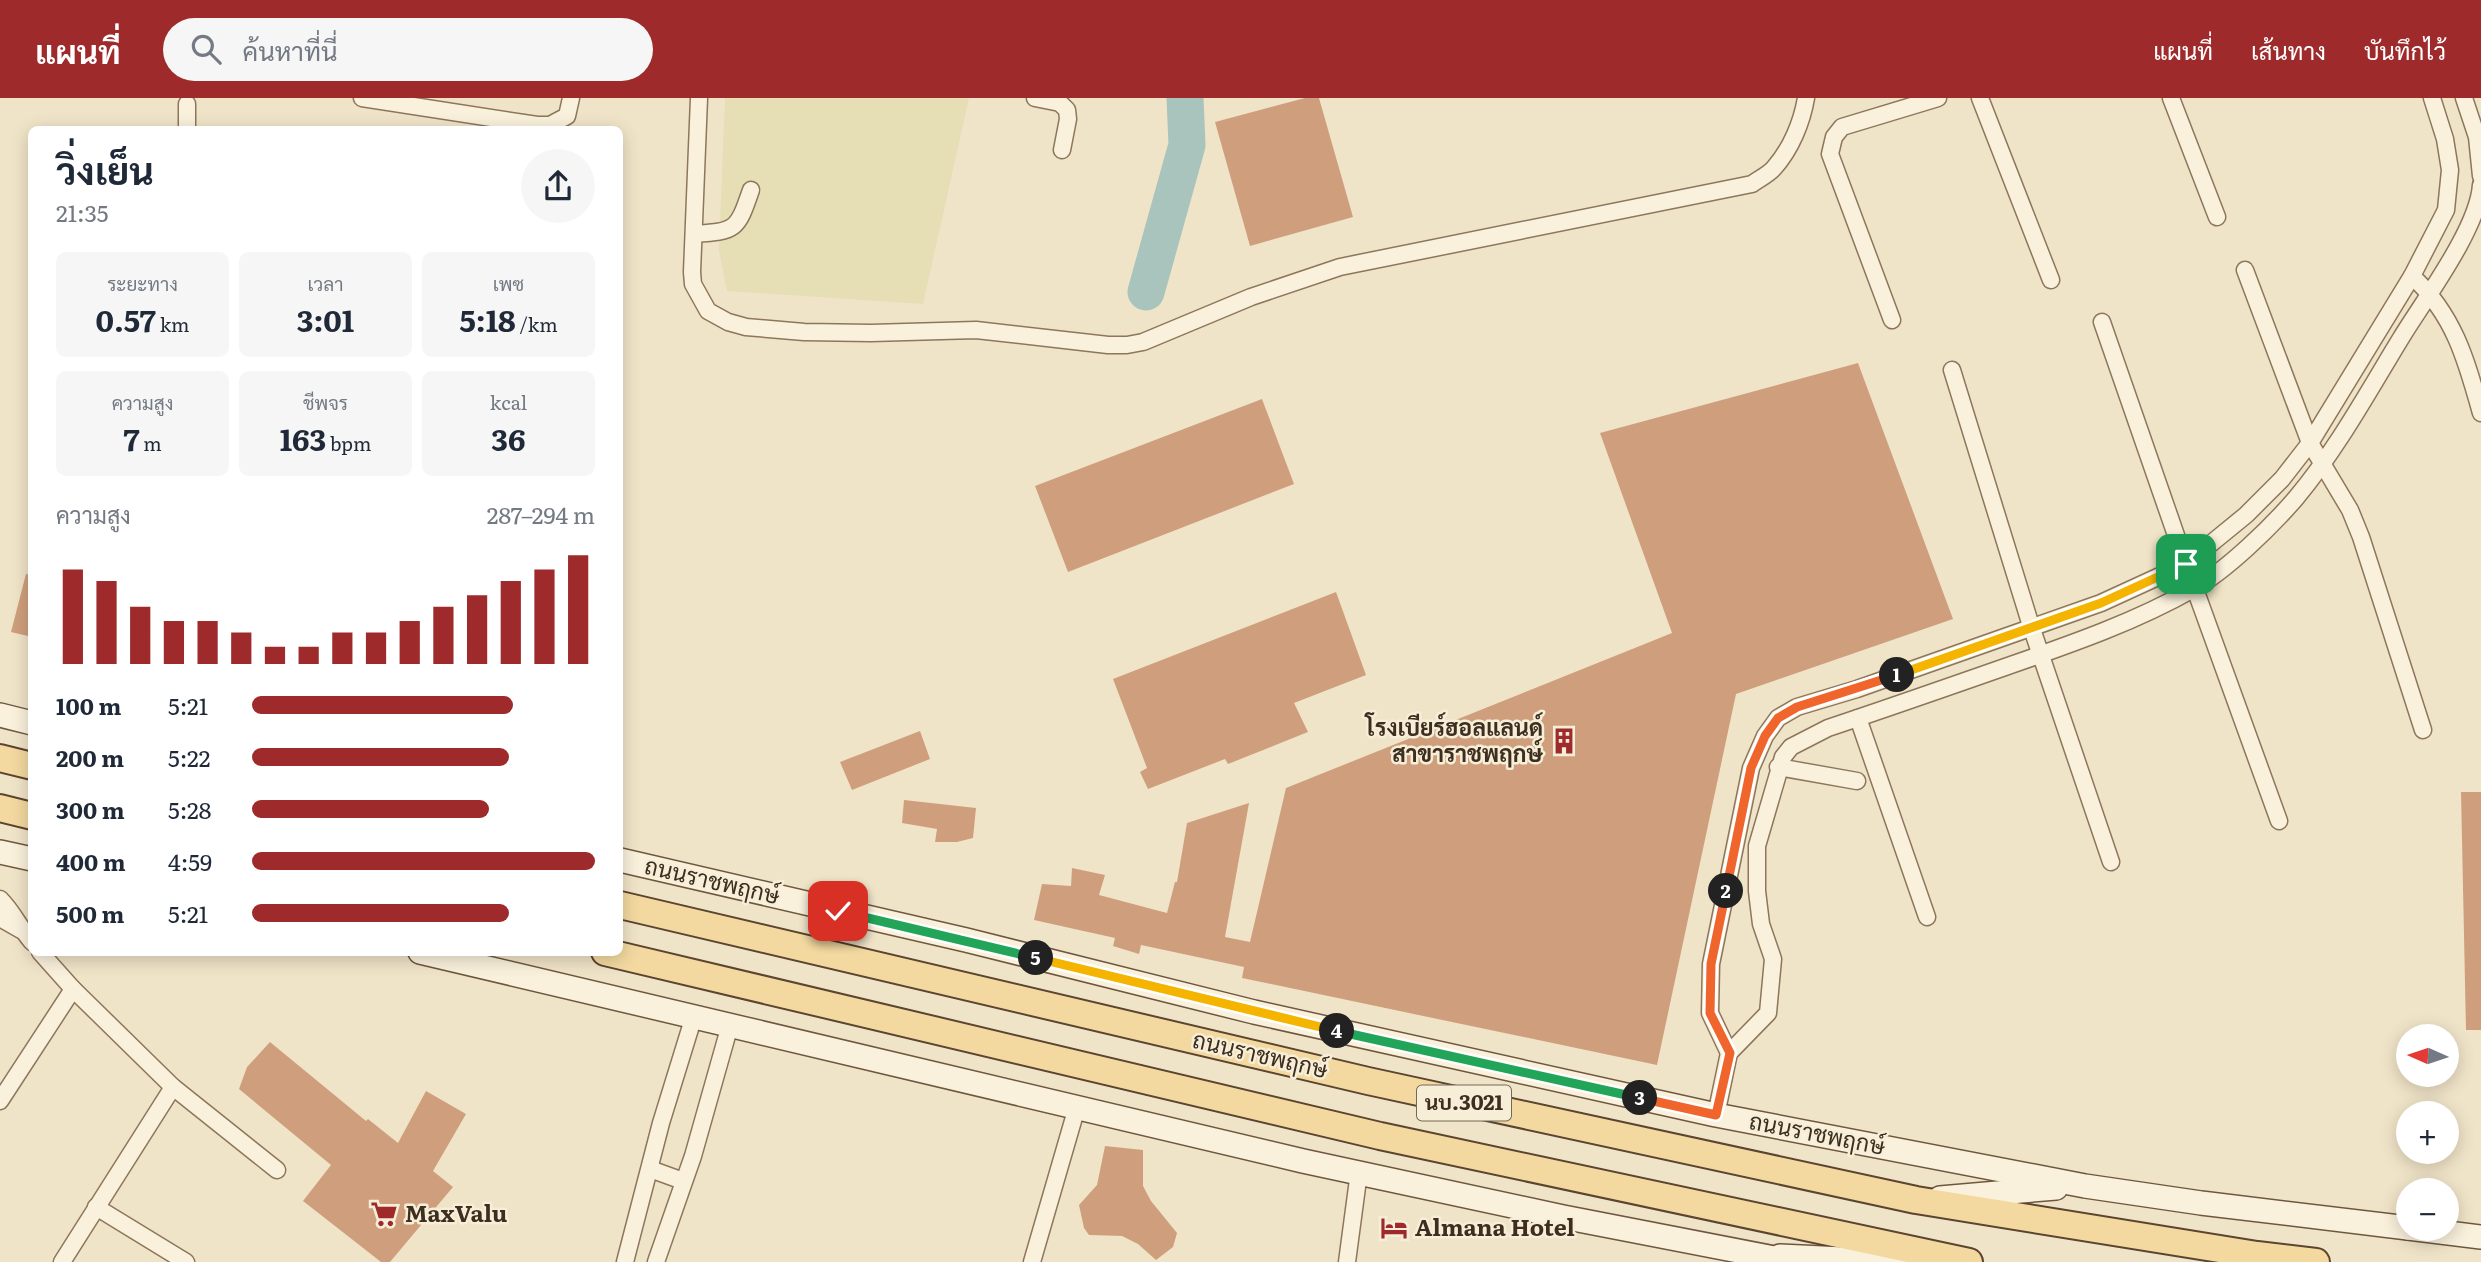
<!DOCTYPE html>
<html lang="th">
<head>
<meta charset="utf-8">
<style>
	:root { --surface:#fff; --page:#f6f6f7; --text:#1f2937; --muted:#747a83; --accent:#9e2a2b }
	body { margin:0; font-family:Literata,Sarabun,serif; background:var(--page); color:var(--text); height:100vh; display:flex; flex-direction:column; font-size:26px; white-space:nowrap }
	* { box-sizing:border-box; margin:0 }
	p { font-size:23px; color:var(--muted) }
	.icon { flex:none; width:38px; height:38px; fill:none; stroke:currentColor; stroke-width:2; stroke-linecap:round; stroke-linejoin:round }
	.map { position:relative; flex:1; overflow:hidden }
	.sheet { position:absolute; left:28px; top:28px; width:595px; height:830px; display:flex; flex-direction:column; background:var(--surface); border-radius:10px; box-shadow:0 4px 18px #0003 }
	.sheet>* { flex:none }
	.needle { width:46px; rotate:273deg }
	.buttons { position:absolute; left:2396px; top:926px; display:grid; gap:14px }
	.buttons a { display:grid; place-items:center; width:63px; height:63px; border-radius:50%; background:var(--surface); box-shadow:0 4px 18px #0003; font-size:35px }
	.pin { position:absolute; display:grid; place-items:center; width:60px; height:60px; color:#fff; margin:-30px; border-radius:14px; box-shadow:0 4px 10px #0006 }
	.km { position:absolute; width:35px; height:35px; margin:-18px; border-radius:50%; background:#222; color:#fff; font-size:19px; line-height:35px; text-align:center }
	.round { display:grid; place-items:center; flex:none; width:74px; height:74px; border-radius:37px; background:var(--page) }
	.summary { display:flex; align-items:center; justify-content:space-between; height:119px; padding:0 28px }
	h1 { font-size:38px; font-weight:700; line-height:52px }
	.metrics { display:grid; grid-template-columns:repeat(3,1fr); gap:10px; height:119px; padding:7px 28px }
	.metrics div { display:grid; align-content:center; border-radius:10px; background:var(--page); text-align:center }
	.metrics b { font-size:30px; font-weight:700 }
	.metrics small { font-size:19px; font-weight:400 }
	.metrics p { font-size:19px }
	.chart { height:196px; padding:14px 28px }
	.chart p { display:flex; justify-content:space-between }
	.chart svg { width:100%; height:126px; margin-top:7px; stroke:var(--accent); stroke-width:6 }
	ul { padding:0 28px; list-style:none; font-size:23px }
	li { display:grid; grid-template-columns:112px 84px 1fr; align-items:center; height:52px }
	li i { height:18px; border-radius:9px; background:var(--accent) }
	header { display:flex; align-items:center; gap:42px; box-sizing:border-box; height:98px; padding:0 35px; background:var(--accent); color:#fff }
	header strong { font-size:33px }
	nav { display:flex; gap:38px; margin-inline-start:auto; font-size:24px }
	.search { width:490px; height:63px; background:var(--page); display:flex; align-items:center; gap:18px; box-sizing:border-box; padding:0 24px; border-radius:38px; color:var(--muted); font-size:26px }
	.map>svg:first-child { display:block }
	.farmland { fill:#e6deb5 }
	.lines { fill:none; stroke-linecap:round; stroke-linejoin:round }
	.river { stroke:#a9c4bc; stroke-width:37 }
	.building { fill:#cf9f7d }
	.street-casing { stroke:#8d765c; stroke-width:19 }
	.secondary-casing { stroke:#6f573f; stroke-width:26 }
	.primary-casing { stroke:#5b4430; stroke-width:30 }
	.street { stroke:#faf1dc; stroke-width:16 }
	.secondary { stroke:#faf1dc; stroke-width:23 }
	.primary { stroke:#f3d9a0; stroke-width:26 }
	.split-1-casing { stroke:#fff; stroke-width:14 }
	.split-2-casing { stroke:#fff; stroke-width:14 }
	.split-3-casing { stroke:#fff; stroke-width:14 }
	.split-4-casing { stroke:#fff; stroke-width:14 }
	.split-5-casing { stroke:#fff; stroke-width:14 }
	.split-6-casing { stroke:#fff; stroke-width:14 }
	.split-1 { stroke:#f5b400; stroke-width:9 }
	.split-2 { stroke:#f0652b; stroke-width:9 }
	.split-3 { stroke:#f0652b; stroke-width:9 }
	.split-4 { stroke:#22a559; stroke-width:9 }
	.split-5 { stroke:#f5b400; stroke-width:9 }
	.split-6 { stroke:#22a559; stroke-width:9 }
	.labels { text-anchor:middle; stroke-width:5; stroke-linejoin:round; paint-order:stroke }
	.shield { fill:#f7eed8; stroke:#756857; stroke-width:2 }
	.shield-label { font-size:21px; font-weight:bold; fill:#3d2e20 }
	.poi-label { font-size:23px; font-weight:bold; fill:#3d2e20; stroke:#f7eed8; text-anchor:start }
	.street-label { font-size:23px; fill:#3d2e20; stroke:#f7eed8 }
</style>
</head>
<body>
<header>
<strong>แผนที่</strong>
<div class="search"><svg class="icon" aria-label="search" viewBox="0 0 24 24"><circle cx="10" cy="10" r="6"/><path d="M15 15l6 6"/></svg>ค้นหาที่นี่</div>
<nav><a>แผนที่</a><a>เส้นทาง</a><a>บันทึกไว้</a></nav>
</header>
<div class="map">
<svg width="2481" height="1164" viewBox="0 0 2481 1164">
	<rect width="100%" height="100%" fill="#f0e4c8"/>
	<path class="farmland" d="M 725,0 L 969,0 L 923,206 L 727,193 L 719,152 Z"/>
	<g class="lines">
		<path class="river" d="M 1146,194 L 1187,47 L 1185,0"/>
	</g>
	<g class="building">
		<path d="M 1305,0 L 1319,0 L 1353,119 L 1250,148 L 1215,24 Z"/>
		<path d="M 1858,265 L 1953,521 L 1736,596 L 1657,967 L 1242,880 L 1244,869 L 1141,847 L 1139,856 L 1113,848 L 1115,840 L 1034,822 L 1042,786 L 1071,788 L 1072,770 L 1105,777 L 1099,797 L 1167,815 L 1175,784 L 1177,784 L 1187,725 L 1249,705 L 1225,839 L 1250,844 L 1286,690 L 1672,535 L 1600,335 Z"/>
		<path d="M 1262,301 L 1294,386 L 1068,474 L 1035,388 Z"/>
		<path d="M 26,476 L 32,477 L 32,539 L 11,534 Z"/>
		<path d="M 1336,494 L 1366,577 L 1294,605 L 1308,634 L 1228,666 L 1225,661 L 1148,691 L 1140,674 L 1147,670 L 1113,581 Z"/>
		<path d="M 920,633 L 930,661 L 852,692 L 840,664 Z"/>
		<path d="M 2461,694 L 2481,694 L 2481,932 L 2466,932 Z"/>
		<path d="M 904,702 L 976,710 L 973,740 L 957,744 L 935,744 L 937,731 L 902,725 Z"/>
		<path d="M 270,944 L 366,1023 L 368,1021 L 398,1045 L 426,993 L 466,1016 L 433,1073 L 453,1089 L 390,1164 L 381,1164 L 303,1103 L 331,1067 L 239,991 L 247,969 Z"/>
		<path d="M 1105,1048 L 1143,1052 L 1143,1088 L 1151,1103 L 1177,1135 L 1173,1149 L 1156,1162 L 1138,1146 L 1122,1138 L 1089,1137 L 1084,1130 L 1079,1107 L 1097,1087 Z"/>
	</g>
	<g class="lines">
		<g class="street-casing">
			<g id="street">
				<path d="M 362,0 L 537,27 L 550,27 L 567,18 L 571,0"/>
				<path d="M 699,0 L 692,174 L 693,186 L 708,213 L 728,224 L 746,229 L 804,234 L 871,235 L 976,232 L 1108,247 L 1127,247 L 1143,244 L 1251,199 L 1340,169 L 1752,86 C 1759,81 1769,76 1774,70 C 1791,51 1802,24 1806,0"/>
				<path d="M 1035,0 L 1060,5 L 1067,12 L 1068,21 L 1062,52"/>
				<path d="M 1980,0 L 2051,182"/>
				<path d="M 2171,0 L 2217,119"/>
				<path d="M 2464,0 L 2477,39 L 2481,78"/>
				<path d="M 187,6 L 187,32"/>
				<path d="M 694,136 C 736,133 737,133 751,92"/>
				<path d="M 2245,172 L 2310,345 L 2350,412 L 2361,439 L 2423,632"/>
				<path d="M 2412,178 C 2454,217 2466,261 2481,315"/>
				<path d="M 1892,222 L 1830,56 L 1834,39 L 1842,29 L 1938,0"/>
				<path d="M 2102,224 L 2186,466 L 2279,723"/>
				<path d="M 1952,272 L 2031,528 L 2111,764"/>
				<path d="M 1858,620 L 1927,819"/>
				<path d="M 1778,669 L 1857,683"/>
				<path d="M 0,801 C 14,815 19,829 32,844"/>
				<path d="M 0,820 L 21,832"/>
				<path d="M 40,854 L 73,891 L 173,989 L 277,1072"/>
				<path d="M 1729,955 L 1710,915 L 1711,866 L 1751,670 L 1765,638 L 1778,620 L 1797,609 L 1857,591 L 2101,505 L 2186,466 L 2246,417 L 2282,381 L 2310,345 L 2412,178 L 2446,112 L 2450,72 L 2445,41 L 2432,0"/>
				<path d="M 0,1003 L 73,891"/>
				<path d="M 1716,1017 L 1729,955 L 1768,915 L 1773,861 L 1761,826 L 1757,793 L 1757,748 L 1783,659 L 1791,649 L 1828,630 C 1888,610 1948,589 2008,568 C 2071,546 2135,524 2193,491 C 2226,473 2272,428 2296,400 C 2337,351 2368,294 2401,240 C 2424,202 2478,131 2481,87"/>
				<path d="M 650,1071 L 683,1083"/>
				<path d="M 96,1109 L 186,1164"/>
				<path d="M 62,1164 L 173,989"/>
				<path d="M 625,1164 L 661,1025 L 694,918"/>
				<path d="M 656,1164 L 693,1058 L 730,927"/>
				<path d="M 1032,1164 L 1077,1009"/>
				<path d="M 1347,1164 L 1359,1074"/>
			</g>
		</g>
		<g class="secondary-casing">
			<g id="secondary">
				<path d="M 0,617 L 32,625"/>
				<path d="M 0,754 L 32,761"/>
				<path d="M 620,762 L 966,842 L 1254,914 L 1716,1017 L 2085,1088 L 2201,1105 L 2408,1130"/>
				<path d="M 420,854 L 1303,1063 L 1563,1119 L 1795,1164"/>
				<path d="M 1940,1100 L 2056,1090"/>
				<path d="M 2408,1130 L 2481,1139"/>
				<path d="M 1780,1158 L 1907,1164"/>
			</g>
		</g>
		<g class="primary-casing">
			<g id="primary">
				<path d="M 0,660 L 32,668"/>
				<path d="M 0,710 L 32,718"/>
				<path d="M 620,807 L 1368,983 L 1916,1102 L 2257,1157 L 2316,1164"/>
				<path d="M 605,854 L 1380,1038 L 1969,1164"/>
			</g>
		</g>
		<use href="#street" class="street"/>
		<use href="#secondary" class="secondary"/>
		<use href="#primary" class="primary"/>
	</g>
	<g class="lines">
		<g class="split-1-casing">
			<path id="split-1" d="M 1897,577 L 2101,505 L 2186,466"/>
		</g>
		<g class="split-2-casing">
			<path id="split-2" d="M 1726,793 L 1751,670 L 1765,638 L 1778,620 L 1797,609 L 1897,577"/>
		</g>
		<g class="split-3-casing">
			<path id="split-3" d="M 1640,1000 L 1716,1017 L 1730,955 L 1710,915 L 1711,866 L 1726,793"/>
		</g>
		<g class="split-4-casing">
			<path id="split-4" d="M 1337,933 L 1640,1000"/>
		</g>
		<g class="split-5-casing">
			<path id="split-5" d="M 1036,860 L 1337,933"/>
		</g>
		<g class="split-6-casing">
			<path id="split-6" d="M 838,813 L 1036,860"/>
		</g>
		<use href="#split-1" class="split-1"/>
		<use href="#split-2" class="split-2"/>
		<use href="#split-3" class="split-3"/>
		<use href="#split-4" class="split-4"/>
		<use href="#split-5" class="split-5"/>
		<use href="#split-6" class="split-6"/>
	</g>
	<defs>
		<g id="building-bare" transform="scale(2.1)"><path d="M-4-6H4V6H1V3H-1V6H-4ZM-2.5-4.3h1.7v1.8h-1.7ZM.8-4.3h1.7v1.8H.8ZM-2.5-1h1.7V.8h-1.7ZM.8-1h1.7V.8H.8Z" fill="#9e2a2b" stroke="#f7eed8" stroke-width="2.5" paint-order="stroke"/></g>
		<g id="supermarket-bare" transform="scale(2.1)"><path d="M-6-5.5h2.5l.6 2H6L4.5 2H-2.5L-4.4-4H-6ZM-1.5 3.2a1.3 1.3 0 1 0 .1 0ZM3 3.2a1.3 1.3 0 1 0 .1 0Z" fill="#9e2a2b" stroke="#f7eed8" stroke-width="2.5" paint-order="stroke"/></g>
		<g id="hotel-bare" transform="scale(2.1)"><path d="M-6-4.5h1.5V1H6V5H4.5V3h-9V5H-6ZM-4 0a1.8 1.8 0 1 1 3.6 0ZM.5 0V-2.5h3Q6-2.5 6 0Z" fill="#9e2a2b" stroke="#f7eed8" stroke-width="2.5" paint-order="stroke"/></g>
	</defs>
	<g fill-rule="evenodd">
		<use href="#building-bare" x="1564" y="643"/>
		<use href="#supermarket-bare" x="384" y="1116"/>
		<use href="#hotel-bare" x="1394" y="1130"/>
	</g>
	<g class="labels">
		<rect class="shield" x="1417" y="987.5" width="94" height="35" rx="5"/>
		<g class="shield-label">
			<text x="1464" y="1012">นบ.3021</text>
		</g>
		<g class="poi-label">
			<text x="1543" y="638" text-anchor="end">โรงเบียร์ฮอลแลนด์<tspan x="1543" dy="26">สาขาราชพฤกษ์</tspan></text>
			<text x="405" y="1124">MaxValu</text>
			<text x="1415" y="1138">Almana Hotel</text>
		</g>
		<g class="street-label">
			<text transform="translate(712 783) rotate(13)" y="8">ถนนราชพฤกษ์</text>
			<text transform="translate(1260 957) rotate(13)" y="8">ถนนราชพฤกษ์</text>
			<text transform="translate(1817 1036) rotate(11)" y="8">ถนนราชพฤกษ์</text>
		</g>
	</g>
</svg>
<div class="buttons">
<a><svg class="needle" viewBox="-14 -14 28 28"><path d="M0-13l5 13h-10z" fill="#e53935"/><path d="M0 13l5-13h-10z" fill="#747a83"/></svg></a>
<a>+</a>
<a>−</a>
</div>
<div class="pin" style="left:2186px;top:466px;background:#1e9e55"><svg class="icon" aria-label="arrive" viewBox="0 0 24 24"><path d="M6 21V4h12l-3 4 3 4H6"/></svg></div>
<div class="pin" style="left:838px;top:813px;background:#d93025"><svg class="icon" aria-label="check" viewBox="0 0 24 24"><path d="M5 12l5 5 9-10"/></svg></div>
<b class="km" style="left:1897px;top:577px">1</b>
<b class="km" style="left:1726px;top:793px">2</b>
<b class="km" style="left:1640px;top:1000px">3</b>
<b class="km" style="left:1337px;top:933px">4</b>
<b class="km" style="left:1036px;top:860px">5</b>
<section class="sheet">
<div class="summary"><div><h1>วิ่งเย็น</h1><p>21:35</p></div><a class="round"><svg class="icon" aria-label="share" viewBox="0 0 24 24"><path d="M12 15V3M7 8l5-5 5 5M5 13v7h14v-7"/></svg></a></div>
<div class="metrics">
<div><p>ระยะทาง</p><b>0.57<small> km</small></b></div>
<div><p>เวลา</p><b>3:01</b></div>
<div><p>เพซ</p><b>5:18<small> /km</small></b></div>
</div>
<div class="metrics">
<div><p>ความสูง</p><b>7<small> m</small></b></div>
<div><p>ชีพจร</p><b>163<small> bpm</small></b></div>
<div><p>kcal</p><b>36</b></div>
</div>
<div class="chart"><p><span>ความสูง</span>287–294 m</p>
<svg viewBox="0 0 160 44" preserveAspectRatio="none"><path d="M5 44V11M15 44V15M25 44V24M35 44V29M45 44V29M55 44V33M65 44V38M75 44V38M85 44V33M95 44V33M105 44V29M115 44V24M125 44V20M135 44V15M145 44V11M155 44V6"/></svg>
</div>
<ul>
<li><b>100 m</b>5:21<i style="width:76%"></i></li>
<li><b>200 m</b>5:22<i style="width:75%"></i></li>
<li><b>300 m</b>5:28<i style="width:69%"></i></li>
<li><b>400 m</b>4:59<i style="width:100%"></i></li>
<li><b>500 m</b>5:21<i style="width:75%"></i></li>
</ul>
</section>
</div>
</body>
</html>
